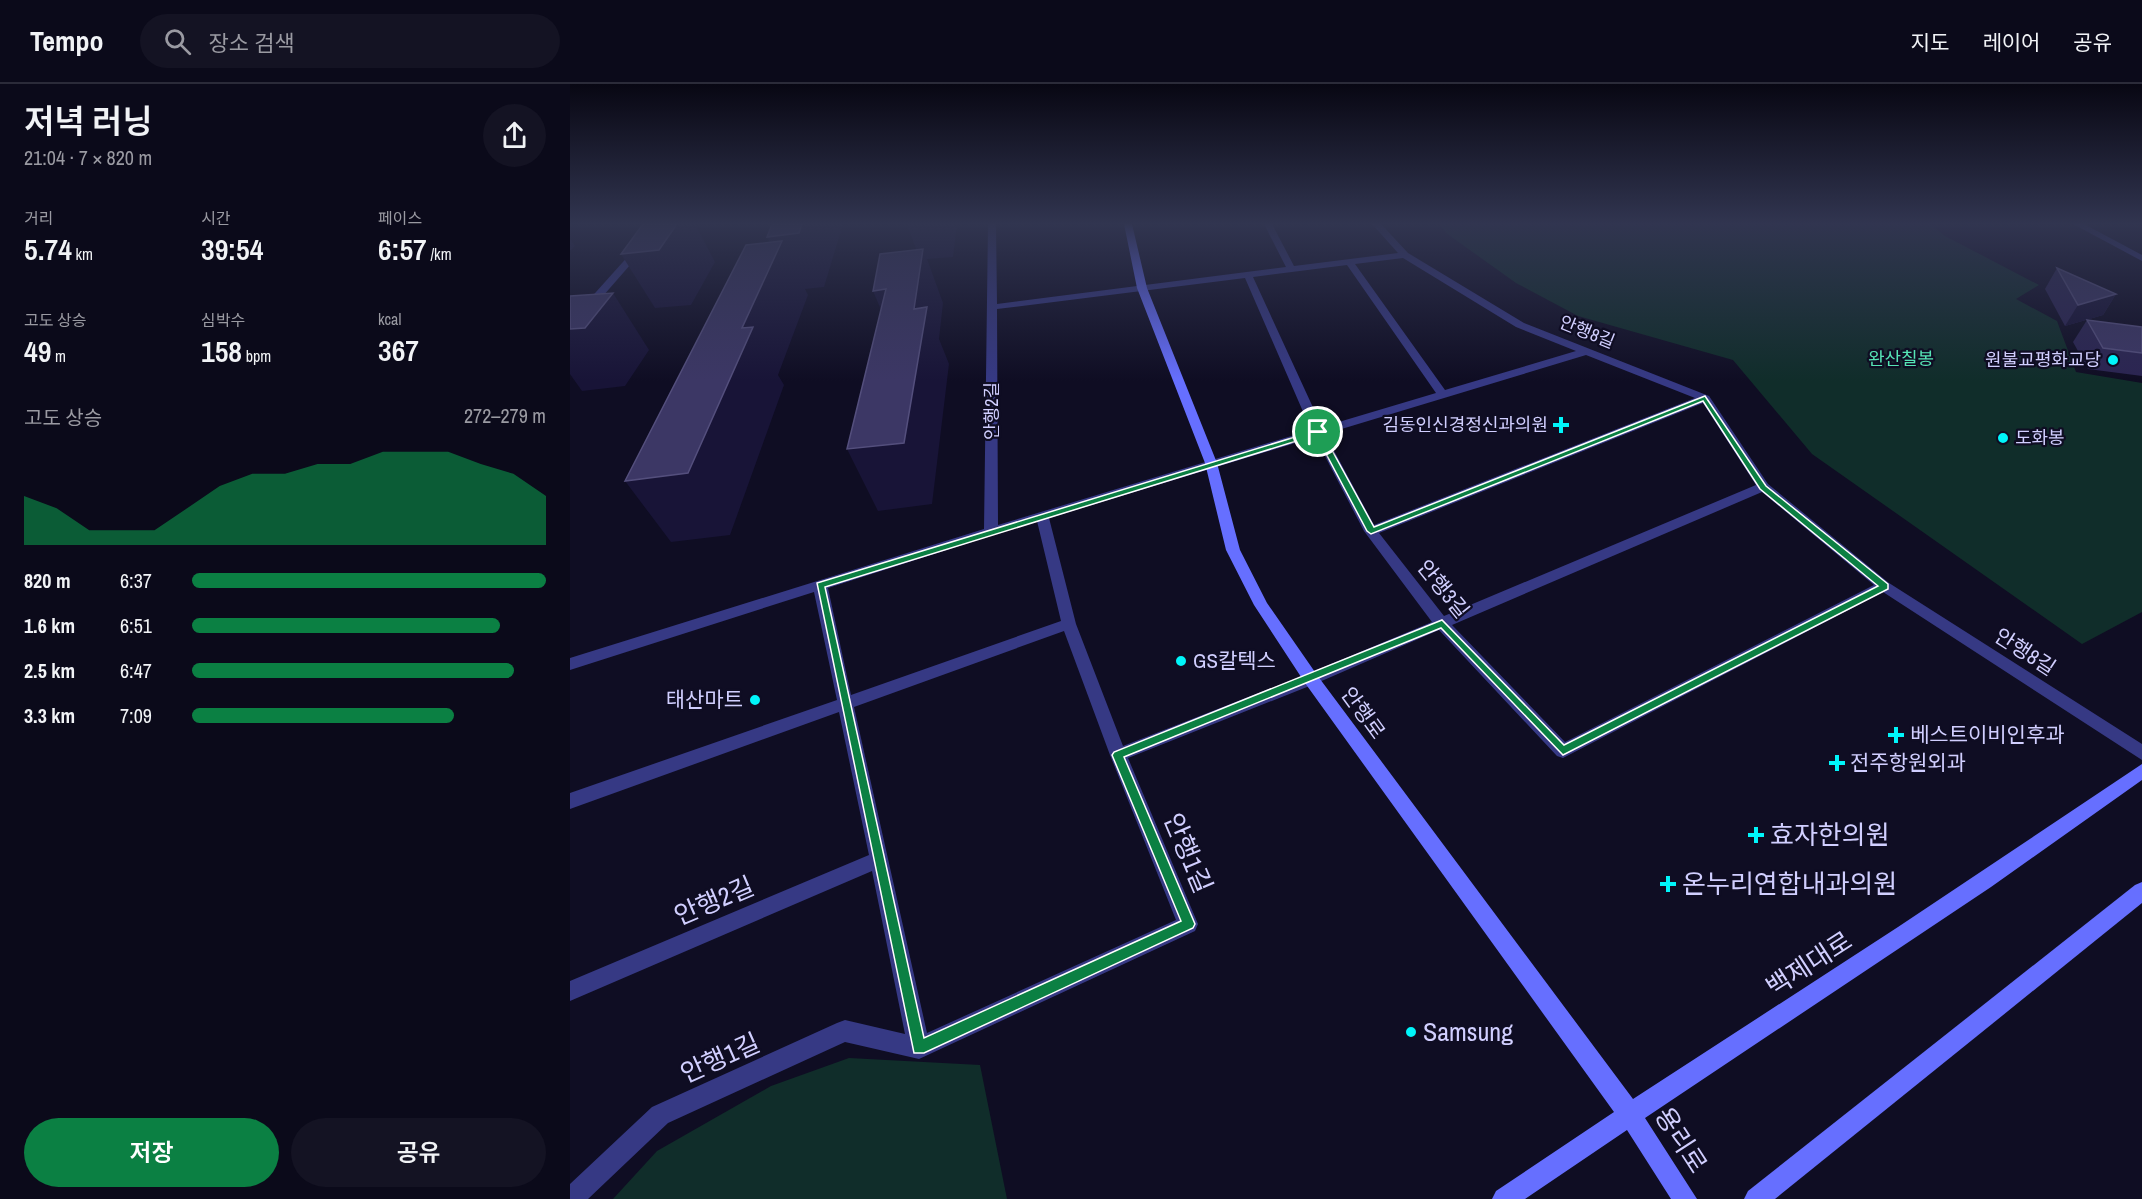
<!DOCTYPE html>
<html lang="ko">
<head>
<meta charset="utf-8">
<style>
	:root { --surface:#0b0a1a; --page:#141323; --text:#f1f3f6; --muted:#9a9aa2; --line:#2b2b39; --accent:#0b8043 }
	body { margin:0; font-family:"Archivo Narrow","Noto Sans KR",sans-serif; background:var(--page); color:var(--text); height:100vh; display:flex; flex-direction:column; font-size:22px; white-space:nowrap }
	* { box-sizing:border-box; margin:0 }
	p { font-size:20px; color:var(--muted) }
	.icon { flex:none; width:33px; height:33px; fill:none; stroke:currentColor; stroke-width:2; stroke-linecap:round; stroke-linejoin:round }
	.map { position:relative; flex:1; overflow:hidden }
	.side { display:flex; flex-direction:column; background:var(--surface); width:570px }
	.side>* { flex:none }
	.pin { position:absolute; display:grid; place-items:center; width:51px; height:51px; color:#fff; margin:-26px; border:3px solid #fff; border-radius:50%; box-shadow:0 2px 6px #0007 }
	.round { display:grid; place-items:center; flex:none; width:63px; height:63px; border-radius:32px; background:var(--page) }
	.summary { display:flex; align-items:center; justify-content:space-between; height:102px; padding:0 24px }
	h1 { font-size:33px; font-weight:600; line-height:45px }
	.figures { display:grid; grid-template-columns:repeat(3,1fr); gap:9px; height:102px; padding:6px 24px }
	.figures div { display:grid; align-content:center }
	.figures b { font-size:30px; font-weight:600 }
	.figures small { font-size:16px; font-weight:400 }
	.figures p { font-size:16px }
	.chart { height:168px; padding:12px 24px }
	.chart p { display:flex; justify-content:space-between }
	.chart svg { width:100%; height:108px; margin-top:6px; fill:var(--accent); opacity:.7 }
	.action { display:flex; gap:12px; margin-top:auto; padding:12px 24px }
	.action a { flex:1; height:69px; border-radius:36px; background:var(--accent); color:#fff; font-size:24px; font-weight:600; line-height:69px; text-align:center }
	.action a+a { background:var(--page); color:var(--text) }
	ul { padding:0 24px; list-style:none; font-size:20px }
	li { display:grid; grid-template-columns:96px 72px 1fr; align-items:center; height:45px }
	li i { height:15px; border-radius:8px; background:var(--accent) }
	header { display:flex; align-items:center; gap:36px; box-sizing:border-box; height:84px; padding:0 30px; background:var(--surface); border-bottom:2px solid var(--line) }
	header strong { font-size:28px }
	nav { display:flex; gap:33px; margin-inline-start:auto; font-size:21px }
	.search { width:420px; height:54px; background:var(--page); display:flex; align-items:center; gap:15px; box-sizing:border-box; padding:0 21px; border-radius:33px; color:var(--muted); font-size:22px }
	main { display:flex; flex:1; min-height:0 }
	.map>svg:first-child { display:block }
	.green { fill:#102d2a }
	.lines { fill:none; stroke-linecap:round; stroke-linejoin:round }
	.street { fill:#363984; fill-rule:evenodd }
	.secondary { fill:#666fff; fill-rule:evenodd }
	.wall { fill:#2b2552 }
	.shaded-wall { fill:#181437 }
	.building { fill:#3c3765; stroke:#544f7d; stroke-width:1.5 }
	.route { fill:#0b8043; stroke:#fff; stroke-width:1.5; fill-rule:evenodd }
	.poi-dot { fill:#00f5fa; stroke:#0f0d23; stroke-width:2 }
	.labels { text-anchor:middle; stroke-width:4.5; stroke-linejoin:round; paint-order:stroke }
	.far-street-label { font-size:18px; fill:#d1cfff; stroke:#0f0d23 }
	.far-park-label { font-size:18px; fill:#56e4b5; stroke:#0f0d23 }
	.far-poi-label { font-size:18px; fill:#d1cfff; stroke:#0f0d23; text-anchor:end }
	.street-label { font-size:21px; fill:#d1cfff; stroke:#0f0d23 }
	.poi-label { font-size:21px; fill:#d1cfff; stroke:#0f0d23; text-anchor:start }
	.near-poi-label { font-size:26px; fill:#d1cfff; stroke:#0f0d23; text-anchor:start }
	.near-street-label { font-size:26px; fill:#d1cfff; stroke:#0f0d23 }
</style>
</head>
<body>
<header>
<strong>Tempo</strong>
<div class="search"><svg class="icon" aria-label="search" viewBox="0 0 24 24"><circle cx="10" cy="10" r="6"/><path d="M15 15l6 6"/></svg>장소 검색</div>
<nav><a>지도</a><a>레이어</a><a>공유</a></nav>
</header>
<main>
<section class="side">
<div class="summary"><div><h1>저녁 러닝</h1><p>21:04 · 7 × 820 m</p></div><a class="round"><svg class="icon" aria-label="share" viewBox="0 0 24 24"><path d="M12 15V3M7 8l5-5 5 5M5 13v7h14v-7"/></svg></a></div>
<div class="figures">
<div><p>거리</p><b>5.74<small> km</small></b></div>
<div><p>시간</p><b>39:54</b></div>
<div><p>페이스</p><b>6:57<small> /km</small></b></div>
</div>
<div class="figures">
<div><p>고도 상승</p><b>49<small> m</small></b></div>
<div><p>심박수</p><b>158<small> bpm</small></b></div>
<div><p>kcal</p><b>367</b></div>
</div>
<div class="chart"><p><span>고도 상승</span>272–279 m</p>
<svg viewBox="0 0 160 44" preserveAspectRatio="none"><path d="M0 44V24L10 29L20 38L30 38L40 38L50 29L60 20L70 15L80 15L90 11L100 11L110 6L120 6L130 6L140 11L150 15L160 24V44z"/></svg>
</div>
<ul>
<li><b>820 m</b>6:37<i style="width:100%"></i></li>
<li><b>1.6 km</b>6:51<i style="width:87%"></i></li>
<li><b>2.5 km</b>6:47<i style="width:91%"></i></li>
<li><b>3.3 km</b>7:09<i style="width:74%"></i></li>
</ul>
<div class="action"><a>저장</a><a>공유</a></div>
</section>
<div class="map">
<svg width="1572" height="1115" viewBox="0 0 1572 1115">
	<rect width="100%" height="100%" fill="#0f0d23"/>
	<g class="green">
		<path d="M 869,140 L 1360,140 L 1375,152 L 1469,201 L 1446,215 L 1487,237 L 1506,288 L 1572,299 L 1572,528 L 1512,560 L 1242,370 L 1163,276 L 1008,232 L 946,199 L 876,149 Z"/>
		<path d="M 279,974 L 410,981 L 437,1115 L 43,1115 L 87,1067 L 201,1002 Z"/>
	</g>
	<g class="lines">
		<g class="street">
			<path d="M 87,140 L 96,140 L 4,245 L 0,246 L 0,237 Z"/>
			<path d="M 418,140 L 426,140 L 427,220 L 716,183 L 694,140 L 702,140 L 724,182 L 828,169 L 802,140 L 811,140 L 838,169 L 954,239 L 1139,312 L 1198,400 L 1319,499 L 1572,660 L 1572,676 L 1313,508 L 993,674 L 987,672 L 869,546 L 747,599 L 558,674 L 628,840 L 625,847 L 349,975 L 275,958 L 98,1039 L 18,1115 L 0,1115 L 0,1100 L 82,1023 L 267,939 L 275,936 L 335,950 L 302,787 L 0,917 L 0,897 L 299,771 L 269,628 L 0,725 L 0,709 L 267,616 L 244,508 L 0,586 L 0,574 L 414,445 ZM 833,174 L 946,243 L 1006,267 L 875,306 L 785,180 ZM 777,181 L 866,309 L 752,343 L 683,193 ZM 675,194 L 741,346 L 428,441 L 427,225 ZM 1016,271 L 1125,314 L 804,441 L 755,350 ZM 1133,319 L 1186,401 L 874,532 L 809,449 ZM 745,353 L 794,447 L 862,538 L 735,591 L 553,662 L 506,540 L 479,434 ZM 1192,408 L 1304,501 L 995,658 L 882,541 ZM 467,437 L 491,537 L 281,611 L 258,504 ZM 494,547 L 540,671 L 606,836 L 357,949 L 284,623 Z"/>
			<path d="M 1503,140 L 1514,140 L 1572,171 L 1572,177 Z"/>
		</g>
		<g class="secondary">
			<path d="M 554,140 L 562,140 L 577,204 L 647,379 L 670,466 L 697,519 L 747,591 L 1063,1015 L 1328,843 L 1572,680 L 1572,696 L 1421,803 L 1075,1034 L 1127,1115 L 1101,1115 L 1057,1046 L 955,1115 L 922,1115 L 926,1107 L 1044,1028 L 735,599 L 684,521 L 656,466 L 635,379 L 567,204 Z"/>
			<path d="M 1572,798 L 1572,819 L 1205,1115 L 1174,1115 L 1178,1107 L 1565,801 Z"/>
		</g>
	</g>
	<g class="wall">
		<path d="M 1487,184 L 1546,210 L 1533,231 L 1495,242 L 1475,205 Z"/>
		<path d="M 1517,236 L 1572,243 L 1572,292 L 1518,285 L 1503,258 Z"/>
	</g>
	<g class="shaded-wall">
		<path d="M 107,140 L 125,140 L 145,178 L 121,221 L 85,224 L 51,170 Z"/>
		<path d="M 232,140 L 273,140 L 254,203 L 235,205 L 238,211 L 208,291 L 214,301 L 160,451 L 101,458 L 55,397 L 172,244 L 206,171 L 197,153 Z"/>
		<path d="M 337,140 L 387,140 L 383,173 L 357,175 L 373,219 L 369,255 L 379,280 L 362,420 L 308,427 L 277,365 L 344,225 L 350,176 Z"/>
		<path d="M 0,155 L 5,162 L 0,167 Z"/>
		<path d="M 316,205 L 327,263 L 303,207 Z"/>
		<path d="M 43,209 L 79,266 L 55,302 L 12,307 L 0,290 L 0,245 Z"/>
		<path d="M 1546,210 L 1533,231 L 1495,242 L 1508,221 Z"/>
	</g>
	<g class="building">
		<path d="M 73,140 L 107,140 L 89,166 L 51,170 Z"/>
		<path d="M 202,140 L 232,140 L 229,149 L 197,153 Z"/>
		<path d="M 212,157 L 172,244 L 183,243 L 118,389 L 55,397 L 176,161 Z"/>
		<path d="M 353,165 L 344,225 L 357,223 L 334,359 L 277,365 L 316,205 L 303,207 L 310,170 Z"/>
		<path d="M 1487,184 L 1546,210 L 1508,221 Z"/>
		<path d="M 43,209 L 15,244 L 0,245 L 0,212 Z"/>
		<path d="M 1517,236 L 1572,243 L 1572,269 L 1533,264 Z"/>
	</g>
	<linearGradient id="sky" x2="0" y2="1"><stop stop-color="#080713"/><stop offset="0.47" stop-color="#313550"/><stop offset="1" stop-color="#313550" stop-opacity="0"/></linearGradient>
	<rect width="1572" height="297" fill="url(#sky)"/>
	<path class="route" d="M 1135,312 L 1196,402 L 1318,500 L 1318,505 L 993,671 L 871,544 L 554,673 L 625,840 L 623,844 L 354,969 L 344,969 L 247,499 L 748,346 L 752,348 L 804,443 ZM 1133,317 L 1190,405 L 1308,502 L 994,661 L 872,536 L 544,668 L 542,671 L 611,837 L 354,954 L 255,503 L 746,351 L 797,447 L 801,450 Z"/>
	<g class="poi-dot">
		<circle cx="1543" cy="276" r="6"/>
		<path d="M988 332h6v6h6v6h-6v6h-6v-6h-6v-6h6z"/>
		<circle cx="1433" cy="354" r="6"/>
		<circle cx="611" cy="577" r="6"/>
		<circle cx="185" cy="616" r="6"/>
		<path d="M1323 642h6v6h6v6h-6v6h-6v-6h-6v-6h6z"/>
		<path d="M1264 670h6v6h6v6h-6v6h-6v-6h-6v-6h6z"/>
		<path d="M1183 742h6v6h6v6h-6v6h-6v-6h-6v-6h6z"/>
		<path d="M1095 791h6v6h6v6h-6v6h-6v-6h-6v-6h6z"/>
		<circle cx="841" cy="948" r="6"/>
	</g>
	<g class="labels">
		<g class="far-street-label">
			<text transform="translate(1017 248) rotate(22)" y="6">안행8길</text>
			<text transform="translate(422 327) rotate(-90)" y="6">안행2길</text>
		</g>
		<g class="far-park-label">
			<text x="1331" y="281">완산칠봉</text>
		</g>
		<g class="far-poi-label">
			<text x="1531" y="282">원불교평화교당</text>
			<text x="978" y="347">김동인신경정신과의원</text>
			<text x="1445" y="360" text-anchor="start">도화봉</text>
		</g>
		<g class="street-label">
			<text transform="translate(873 505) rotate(51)" y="7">안행3길</text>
			<text transform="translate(1455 568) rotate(33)" y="7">안행8길</text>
			<text transform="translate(793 629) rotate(54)" y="7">안행로</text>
		</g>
		<g class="poi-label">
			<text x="623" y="584">GS칼텍스</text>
			<text x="173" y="623" text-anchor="end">태산마트</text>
			<text x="1340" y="658">베스트이비인후과</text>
			<text x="1280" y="686">전주항원외과</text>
		</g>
		<g class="near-poi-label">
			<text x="1200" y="760">효자한의원</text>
			<text x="1112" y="809">온누리연합내과의원</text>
			<text x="853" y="957">Samsung</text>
		</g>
		<g class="near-street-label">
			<text transform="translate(618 769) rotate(67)" y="9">안행1길</text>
			<text transform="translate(144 817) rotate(-23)" y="9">안행2길</text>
			<text transform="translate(1239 880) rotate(-33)" y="9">백제대로</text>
			<text transform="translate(150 974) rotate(-24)" y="9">안행1길</text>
			<text transform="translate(1111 1056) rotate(57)" y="9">용리로</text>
		</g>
	</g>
</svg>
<div class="pin" style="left:748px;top:348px;background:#1e9e55"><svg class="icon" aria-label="arrive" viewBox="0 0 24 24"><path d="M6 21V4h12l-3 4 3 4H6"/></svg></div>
</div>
</main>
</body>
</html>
